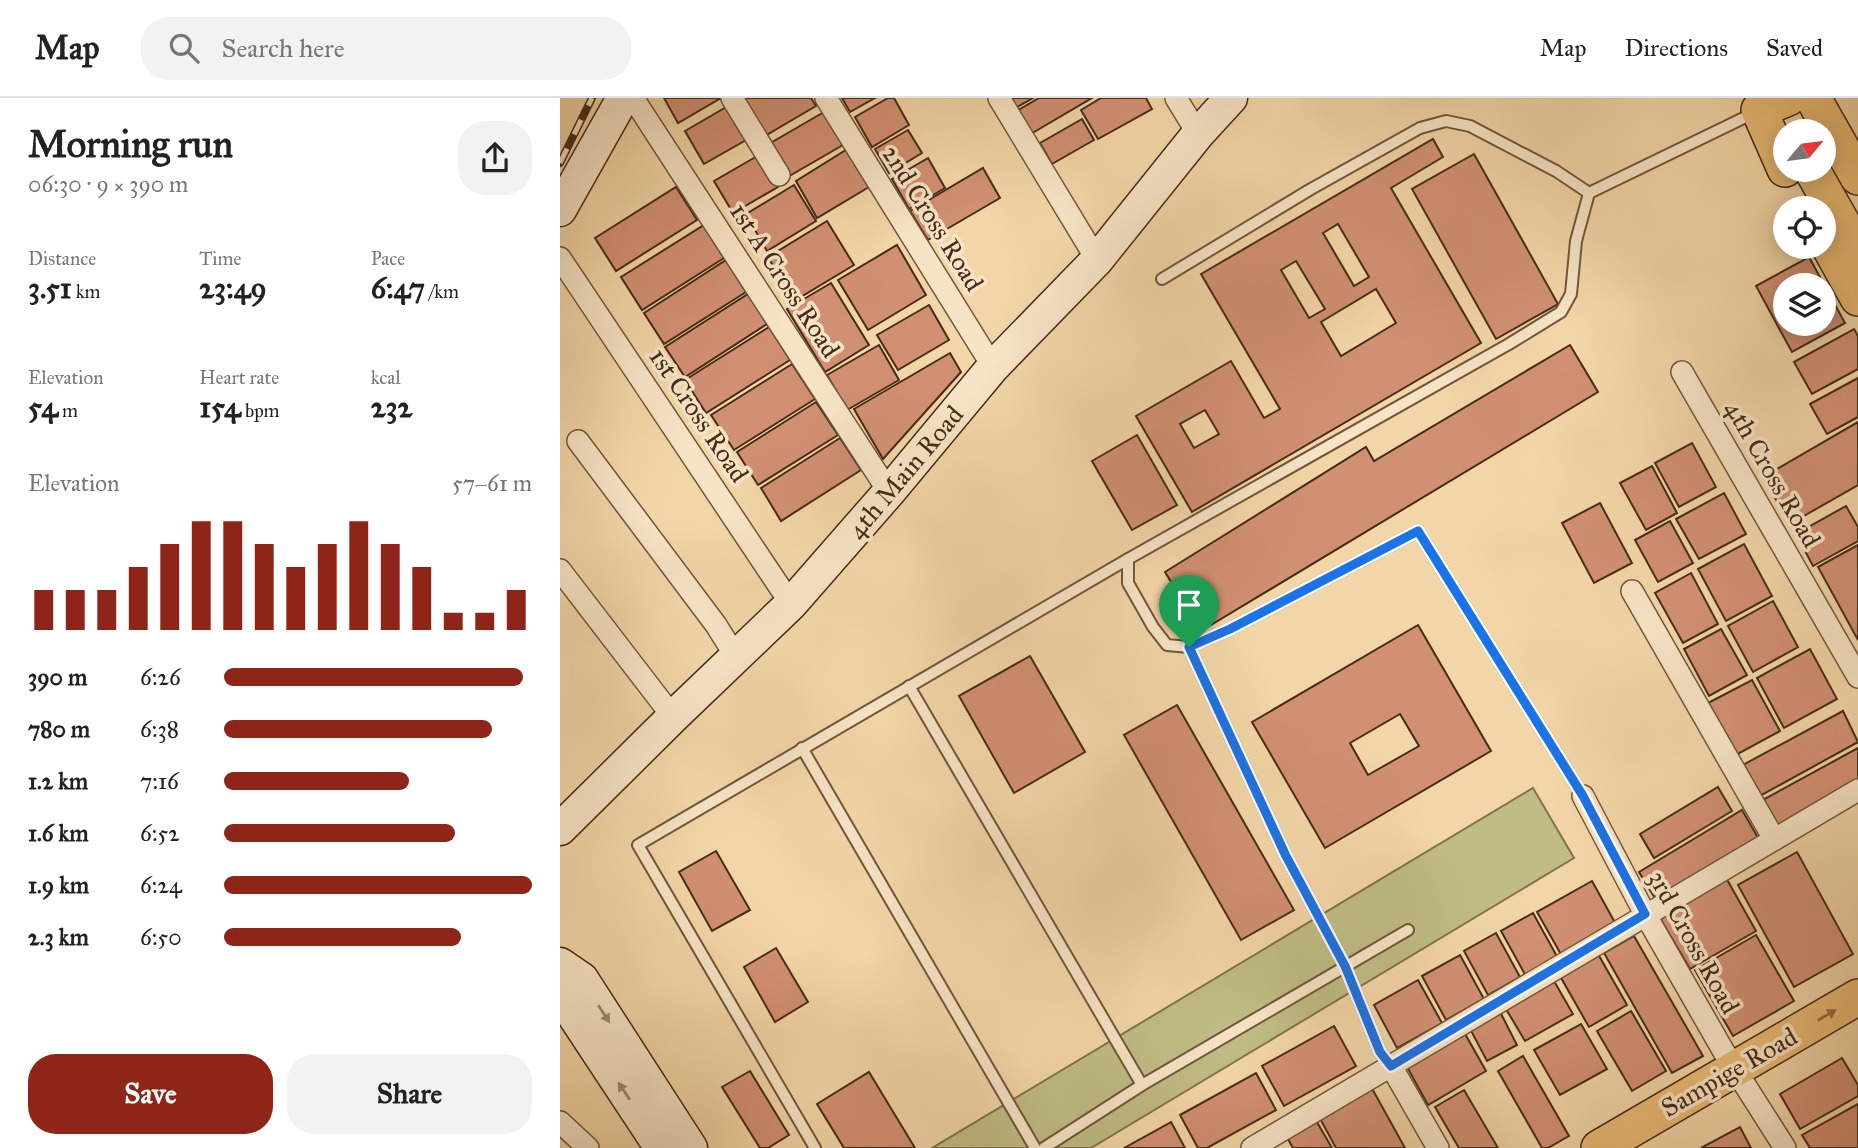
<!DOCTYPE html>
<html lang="en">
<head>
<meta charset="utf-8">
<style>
	:root { --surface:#fff; --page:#f2f2f2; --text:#222; --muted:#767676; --line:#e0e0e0; --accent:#8f2418 }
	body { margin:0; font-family:"IM FELL Great Primer",serif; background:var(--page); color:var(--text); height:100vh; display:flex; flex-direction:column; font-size:26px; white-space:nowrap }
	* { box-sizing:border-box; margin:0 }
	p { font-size:23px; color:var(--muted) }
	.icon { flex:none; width:38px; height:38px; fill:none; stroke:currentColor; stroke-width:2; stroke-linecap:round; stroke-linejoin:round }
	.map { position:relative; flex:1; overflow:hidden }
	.panel { display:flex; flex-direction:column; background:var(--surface); width:560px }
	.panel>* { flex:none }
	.needle { width:46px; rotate:61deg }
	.controls { position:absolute; left:1213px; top:21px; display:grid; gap:14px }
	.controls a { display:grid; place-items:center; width:63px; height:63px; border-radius:50%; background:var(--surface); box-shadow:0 4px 18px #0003; font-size:35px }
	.pin { position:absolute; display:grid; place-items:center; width:60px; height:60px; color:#fff; margin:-72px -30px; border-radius:50% 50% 50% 0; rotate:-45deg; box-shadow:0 0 7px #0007 }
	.pin .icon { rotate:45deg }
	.round { display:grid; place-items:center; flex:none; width:74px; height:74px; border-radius:28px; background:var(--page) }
	.head { display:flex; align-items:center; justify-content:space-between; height:119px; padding:0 28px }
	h1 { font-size:38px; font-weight:700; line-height:52px }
	.stats { display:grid; grid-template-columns:repeat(3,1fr); gap:10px; height:119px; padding:7px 28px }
	.stats div { display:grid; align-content:center }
	.stats b { font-size:30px; font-weight:700 }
	.stats small { font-size:19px; font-weight:400 }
	.stats p { font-size:19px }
	.chart { height:196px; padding:14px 28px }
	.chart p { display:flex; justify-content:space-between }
	.chart svg { width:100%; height:126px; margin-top:7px; stroke:var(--accent); stroke-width:6 }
	.button { display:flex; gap:14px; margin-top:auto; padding:14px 28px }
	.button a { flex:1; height:80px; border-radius:28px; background:var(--accent); color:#fff; font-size:28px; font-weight:700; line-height:80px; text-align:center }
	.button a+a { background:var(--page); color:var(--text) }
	ul { padding:0 28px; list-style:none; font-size:23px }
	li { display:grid; grid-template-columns:112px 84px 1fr; align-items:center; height:52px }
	li i { height:18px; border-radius:9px; background:var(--accent) }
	header { display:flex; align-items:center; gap:42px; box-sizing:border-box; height:98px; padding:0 35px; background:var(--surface); border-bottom:2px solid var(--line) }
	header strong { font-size:33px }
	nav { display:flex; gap:38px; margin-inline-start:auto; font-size:24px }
	.search { width:490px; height:63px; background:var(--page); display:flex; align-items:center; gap:18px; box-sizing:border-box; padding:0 24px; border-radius:28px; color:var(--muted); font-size:26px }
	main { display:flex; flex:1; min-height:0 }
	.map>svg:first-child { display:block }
	.green { fill:#bfbd84; stroke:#82744e; stroke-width:2 }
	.building { fill:#d29073; stroke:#462c17; stroke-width:2; fill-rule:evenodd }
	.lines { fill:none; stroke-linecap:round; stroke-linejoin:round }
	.lane-casing { stroke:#71563b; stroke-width:14 }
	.street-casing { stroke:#71563b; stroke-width:24 }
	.secondary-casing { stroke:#462c17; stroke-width:35 }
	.primary-casing { stroke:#462c17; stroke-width:38 }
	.lane { stroke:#f7e4c6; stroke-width:10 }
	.street { stroke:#f7e4c6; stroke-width:21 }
	.secondary { stroke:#f7e4c6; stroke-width:32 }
	.primary { stroke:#eabb74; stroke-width:35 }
	.rail-casing { stroke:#462c17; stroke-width:8 }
	.rail { stroke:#f7e4c6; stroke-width:5; stroke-dasharray:16; stroke-linecap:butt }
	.oneway { fill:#9e886e }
	.oneway2 { fill:#906c41 }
	.route-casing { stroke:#fff; stroke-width:14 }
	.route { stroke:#1a73e8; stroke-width:9 }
	.labels { text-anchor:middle; stroke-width:7; stroke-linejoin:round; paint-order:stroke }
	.street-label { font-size:26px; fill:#462c17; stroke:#f7e4c6 }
</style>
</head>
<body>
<header>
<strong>Map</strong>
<div class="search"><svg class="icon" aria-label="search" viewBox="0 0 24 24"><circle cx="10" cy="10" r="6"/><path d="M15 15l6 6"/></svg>Search here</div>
<nav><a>Map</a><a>Directions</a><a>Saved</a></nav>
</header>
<main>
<section class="panel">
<div class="head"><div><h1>Morning run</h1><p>06:30 · 9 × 390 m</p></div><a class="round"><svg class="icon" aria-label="share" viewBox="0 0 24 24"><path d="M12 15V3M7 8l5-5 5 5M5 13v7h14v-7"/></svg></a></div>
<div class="stats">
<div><p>Distance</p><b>3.51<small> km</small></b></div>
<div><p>Time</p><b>23:49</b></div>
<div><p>Pace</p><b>6:47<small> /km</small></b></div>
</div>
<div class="stats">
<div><p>Elevation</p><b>54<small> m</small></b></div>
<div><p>Heart rate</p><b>154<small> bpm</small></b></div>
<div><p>kcal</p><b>232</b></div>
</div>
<div class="chart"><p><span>Elevation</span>57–61 m</p>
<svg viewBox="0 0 160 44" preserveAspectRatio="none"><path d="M5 44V30M15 44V30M25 44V30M35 44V22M45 44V14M55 44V6M65 44V6M75 44V14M85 44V22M95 44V14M105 44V6M115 44V14M125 44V22M135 44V38M145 44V38M155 44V30"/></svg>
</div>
<ul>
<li><b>390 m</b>6:26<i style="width:97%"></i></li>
<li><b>780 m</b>6:38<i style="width:87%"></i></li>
<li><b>1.2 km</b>7:16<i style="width:60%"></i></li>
<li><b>1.6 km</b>6:52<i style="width:75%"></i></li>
<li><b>1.9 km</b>6:24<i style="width:100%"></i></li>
<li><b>2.3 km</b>6:50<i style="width:77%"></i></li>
</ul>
<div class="button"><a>Save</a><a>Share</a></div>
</section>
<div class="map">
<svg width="1298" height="1050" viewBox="0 0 1298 1050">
	<rect width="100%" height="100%" fill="#f3d6a7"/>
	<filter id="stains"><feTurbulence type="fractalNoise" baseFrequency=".00286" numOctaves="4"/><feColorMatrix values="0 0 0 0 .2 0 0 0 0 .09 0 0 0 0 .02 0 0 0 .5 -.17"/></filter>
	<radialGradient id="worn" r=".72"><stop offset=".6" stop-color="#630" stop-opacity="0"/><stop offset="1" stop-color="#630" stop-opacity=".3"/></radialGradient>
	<path class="green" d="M 973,690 L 1014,760 L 531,1050 L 372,1050 Z"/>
	<g class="building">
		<path d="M 104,0 L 161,0 L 118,25 Z"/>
		<path d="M 182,0 L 251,0 L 256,8 L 203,39 Z"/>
		<path d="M 282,0 L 315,0 L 290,14 Z"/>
		<path d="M 328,0 L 334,0 L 349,27 L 312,49 L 295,19 Z"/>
		<path d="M 445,0 L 473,0 L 452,12 Z"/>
		<path d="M 479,0 L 532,0 L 469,37 L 455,14 Z"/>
		<path d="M 541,0 L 586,0 L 592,11 L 538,41 L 521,12 Z"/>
		<path d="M 168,8 L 188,41 L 144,66 L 125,33 Z"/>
		<path d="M 264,14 L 283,47 L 226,80 L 207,47 Z"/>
		<path d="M 522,21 L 534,42 L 492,66 L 480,45 Z"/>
		<path d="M 348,32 L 362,55 L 329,75 L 315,51 Z"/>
		<path d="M 873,41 L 883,59 L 831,90 L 921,245 L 632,414 L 576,318 L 671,263 L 704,320 L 720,311 L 641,176 ZM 778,126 L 809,179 L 794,188 L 763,135 ZM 736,163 L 765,211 L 749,220 L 721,172 ZM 816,191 L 836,225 L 781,258 L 761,224 ZM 645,312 L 659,336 L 634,350 L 620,326 Z"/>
		<path d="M 286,52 L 309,89 L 257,120 L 236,83 Z"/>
		<path d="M 914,56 L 998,206 L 936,241 L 852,91 Z"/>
		<path d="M 199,57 L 218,89 L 173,115 L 154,83 Z"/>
		<path d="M 368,60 L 385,90 L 349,111 L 332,81 Z"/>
		<path d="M 423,70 L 440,100 L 368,142 L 350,113 Z"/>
		<path d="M 234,87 L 256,123 L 207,153 L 186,116 Z"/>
		<path d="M 116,89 L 137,122 L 56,173 L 35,140 Z"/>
		<path d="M 267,123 L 294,167 L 234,203 L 208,159 Z"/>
		<path d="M 144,127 L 164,160 L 82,212 L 61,179 Z"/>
		<path d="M 337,147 L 366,197 L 308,232 L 278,182 Z"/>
		<path d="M 1249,159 L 1285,225 L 1232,254 L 1196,188 ZM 1225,187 L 1264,187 L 1264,226 L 1225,226 Z"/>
		<path d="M 166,162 L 186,194 L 104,246 L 84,215 Z"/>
		<path d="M 271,185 L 309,247 L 265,274 L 227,211 Z"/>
		<path d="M 188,196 L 207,226 L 125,279 L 105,249 Z"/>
		<path d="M 369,207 L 389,242 L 338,272 L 317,237 Z"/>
		<path d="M 209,229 L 230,262 L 146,315 L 125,282 Z"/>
		<path d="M 1294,231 L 1298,238 L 1298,271 L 1252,296 L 1234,264 Z"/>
		<path d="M 319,247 L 339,282 L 287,312 L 267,277 Z"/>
		<path d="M 1010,247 L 1038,294 L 641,533 L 605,474 L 806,349 L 814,363 Z"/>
		<path d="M 390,255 L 401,274 L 323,361 L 294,311 Z"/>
		<path d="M 232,266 L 255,301 L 174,352 L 151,317 Z"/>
		<path d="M 1298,280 L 1298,319 L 1267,336 L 1250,306 Z"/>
		<path d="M 256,304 L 278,337 L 198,387 L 177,354 Z"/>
		<path d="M 1298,324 L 1298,387 L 1230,426 L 1203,379 Z"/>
		<path d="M 577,337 L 617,407 L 572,432 L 532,363 Z"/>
		<path d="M 280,340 L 301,372 L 221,423 L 201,390 Z"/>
		<path d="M 1132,345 L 1156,389 L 1119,409 L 1095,365 Z"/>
		<path d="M 1092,368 L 1117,415 L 1086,432 L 1060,385 Z"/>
		<path d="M 1164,395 L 1186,436 L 1139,461 L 1116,421 Z"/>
		<path d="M 1040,405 L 1072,465 L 1034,485 L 1002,425 Z"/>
		<path d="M 1286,408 L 1298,429 L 1298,443 L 1253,468 L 1236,436 Z"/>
		<path d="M 1110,423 L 1133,465 L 1098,484 L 1075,442 Z"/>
		<path d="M 1184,446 L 1212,498 L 1166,523 L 1138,471 Z"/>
		<path d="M 1298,447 L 1298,542 L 1258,469 Z"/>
		<path d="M 1131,475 L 1158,526 L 1123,545 L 1095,495 Z"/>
		<path d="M 1213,503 L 1238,549 L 1193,574 L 1168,528 Z"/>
		<path d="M 858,527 L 931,653 L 765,750 L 692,624 ZM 840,616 L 859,648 L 808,677 L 790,645 Z"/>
		<path d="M 1161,531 L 1187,577 L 1149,598 L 1124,551 Z"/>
		<path d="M 1250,551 L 1277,601 L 1224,630 L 1197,580 Z"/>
		<path d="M 470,558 L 525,654 L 454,695 L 399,598 Z"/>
		<path d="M 1192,582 L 1220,633 L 1176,657 L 1148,605 Z"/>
		<path d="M 617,607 L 734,812 L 681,842 L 564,637 Z"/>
		<path d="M 1283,613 L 1298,644 L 1198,699 L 1181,668 Z"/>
		<path d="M 1298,650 L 1298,686 L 1217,731 L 1201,703 Z"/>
		<path d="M 1158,689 L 1172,713 L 1094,760 L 1080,736 Z"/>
		<path d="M 1182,712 L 1201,745 L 1099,807 L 1079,774 Z"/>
		<path d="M 156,753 L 190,812 L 152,833 L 119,774 Z"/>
		<path d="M 1237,754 L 1293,856 L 1234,889 L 1178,787 Z"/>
		<path d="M 1165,778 L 1196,833 L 1130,871 L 1098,817 Z"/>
		<path d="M 1032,783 L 1058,830 L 1003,860 L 977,814 Z"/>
		<path d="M 973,815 L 999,862 L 967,880 L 941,833 Z"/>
		<path d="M 936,835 L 960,879 L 928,897 L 904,853 Z"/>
		<path d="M 1196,837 L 1234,903 L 1173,938 L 1135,872 Z"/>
		<path d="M 1074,838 L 1143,958 L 1112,975 L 1044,855 Z"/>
		<path d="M 216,850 L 248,904 L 215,924 L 184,869 Z"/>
		<path d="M 1038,856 L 1067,907 L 1029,929 L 1000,878 Z"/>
		<path d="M 900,857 L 924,901 L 886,922 L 862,878 Z"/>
		<path d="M 858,882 L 882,925 L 837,950 L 814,907 Z"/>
		<path d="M 994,883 L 1013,916 L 965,943 L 946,911 Z"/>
		<path d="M 938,910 L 957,947 L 927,963 L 908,927 Z"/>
		<path d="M 1071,913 L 1106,973 L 1072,993 L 1037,933 Z"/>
		<path d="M 1021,926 L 1047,971 L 1000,997 L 974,952 Z"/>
		<path d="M 774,928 L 796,968 L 724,1008 L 702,968 Z"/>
		<path d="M 904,934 L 926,973 L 868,1007 L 846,967 Z"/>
		<path d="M 963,958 L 1009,1038 L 988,1050 L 982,1050 L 938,973 Z"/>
		<path d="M 1282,960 L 1298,987 L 1298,998 L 1240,1031 L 1220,996 Z"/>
		<path d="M 190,973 L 229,1037 L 208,1050 L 200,1050 L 162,989 Z"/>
		<path d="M 309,974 L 355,1050 L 284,1050 L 257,1006 Z"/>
		<path d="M 696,975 L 716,1012 L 647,1050 L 638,1050 L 620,1017 Z"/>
		<path d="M 809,985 L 845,1050 L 776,1050 L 757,1015 Z"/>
		<path d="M 904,992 L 938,1050 L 899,1050 L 875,1009 Z"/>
		<path d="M 1298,1006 L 1298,1050 L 1250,1050 L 1242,1037 Z"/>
		<path d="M 754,1019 L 772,1050 L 733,1050 L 725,1036 Z"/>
		<path d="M 611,1024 L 625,1050 L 564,1050 Z"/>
		<path d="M 1180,1029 L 1191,1050 L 1141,1050 Z"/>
	</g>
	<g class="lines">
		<g class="lane-casing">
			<g id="lane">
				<path d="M 602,181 L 751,91 L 860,30 L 886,23 L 910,28 L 996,73 L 1029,95 L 1196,14"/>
				<path d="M 629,549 L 725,756 L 785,868 L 820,954 L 831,968"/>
				<path d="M 349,588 L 582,987"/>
				<path d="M 242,650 L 475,1050"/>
				<path d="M 1023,698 L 858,433 L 670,531 L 629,549 L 607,547 L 593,529 L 568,485 L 568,461 L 949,246 L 1001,214 L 1011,196 L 1016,143 L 1029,95"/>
				<path d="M 255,1050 L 78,747 L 568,461"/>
				<path d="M 484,1050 L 582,987 L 848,832"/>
			</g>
		</g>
		<g class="street-casing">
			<g id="street">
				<path d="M 73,0 L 329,394"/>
				<path d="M 172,0 L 219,77"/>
				<path d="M 266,0 L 433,269"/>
				<path d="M 439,0 L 537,162"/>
				<path d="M 616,0 L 638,36"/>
				<path d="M 0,160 L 231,506"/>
				<path d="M 1122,274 L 1298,579"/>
				<path d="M 18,343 L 156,527 L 176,559"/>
				<path d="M 0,472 L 113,619"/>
				<path d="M 1072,493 L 1214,741"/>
				<path d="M 1023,698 L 1085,816 L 1164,954 L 1225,1050"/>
				<path d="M 831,968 L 878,1050"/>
				<path d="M 0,1024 L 28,1050"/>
				<path d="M 692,1050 L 1298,692"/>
			</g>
		</g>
		<g class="secondary-casing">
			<g id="secondary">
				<path d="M 0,112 L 63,0"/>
				<path d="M 0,731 L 113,619 L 231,506 L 329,394 L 433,269 L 537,162 L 638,36 L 671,0"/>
				<path d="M 0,866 L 22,881 L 131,1050"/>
				<path d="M 0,897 L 101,1050"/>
			</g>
		</g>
		<g class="primary-casing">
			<g id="primary">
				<path d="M 1253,0 L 1298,79"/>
				<path d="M 1225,71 L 1199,12 L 1228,0"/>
				<path d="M 1252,72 L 1298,153"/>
				<path d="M 1264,139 L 1298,200"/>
				<path d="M 1039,1050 L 1298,899"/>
			</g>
		</g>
		<use href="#lane" class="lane"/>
		<use href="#street" class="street"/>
		<use href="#secondary" class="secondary"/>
		<use href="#primary" class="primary"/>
		<g class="rail-casing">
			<path id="rail" d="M 0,65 L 32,0"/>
		</g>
		<use href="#rail" class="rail"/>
	</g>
	<defs><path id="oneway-solid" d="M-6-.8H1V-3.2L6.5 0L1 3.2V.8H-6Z" transform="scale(1.75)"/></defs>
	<g class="oneway">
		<use href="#oneway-solid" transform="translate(44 916) rotate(57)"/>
		<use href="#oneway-solid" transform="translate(64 993) rotate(-124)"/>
	</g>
	<use class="oneway2" href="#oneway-solid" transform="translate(1267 917) rotate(-30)"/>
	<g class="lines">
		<g class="route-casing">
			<path id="route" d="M 858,433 L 1023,698 L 1085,816 L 831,968 L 820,954 L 785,868 L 725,756 L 629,549 L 670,531 Z"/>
		</g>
		<use href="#route" class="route"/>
	</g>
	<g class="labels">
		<g class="street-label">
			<text transform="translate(373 120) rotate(58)" y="9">2nd Cross Road</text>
			<text transform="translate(225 182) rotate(57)" y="9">1st A Cross Road</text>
			<text transform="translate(139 317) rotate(56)" y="9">1st Cross Road</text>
			<text transform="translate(345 374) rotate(-50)" y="9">4th Main Road</text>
			<text transform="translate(1213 376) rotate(60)" y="9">4th Cross Road</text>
			<text transform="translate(1134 844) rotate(61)" y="9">3rd Cross Road</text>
			<text transform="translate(1169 974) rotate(-30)" y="9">Sampige Road</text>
		</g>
	</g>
	<rect width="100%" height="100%" filter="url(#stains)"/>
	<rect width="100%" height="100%" fill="url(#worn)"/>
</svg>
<div class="controls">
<a><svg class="needle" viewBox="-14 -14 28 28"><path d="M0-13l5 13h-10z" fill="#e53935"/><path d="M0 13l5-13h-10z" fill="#767676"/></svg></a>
<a><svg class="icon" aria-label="locate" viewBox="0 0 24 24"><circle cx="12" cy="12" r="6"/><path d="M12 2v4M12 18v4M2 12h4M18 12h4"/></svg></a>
<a><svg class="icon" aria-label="layers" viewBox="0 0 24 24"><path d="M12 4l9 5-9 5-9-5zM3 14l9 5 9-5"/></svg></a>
</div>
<div class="pin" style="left:629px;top:549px;background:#1e9e55"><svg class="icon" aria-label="arrive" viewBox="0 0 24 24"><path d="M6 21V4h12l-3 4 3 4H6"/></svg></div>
</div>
</main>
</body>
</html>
